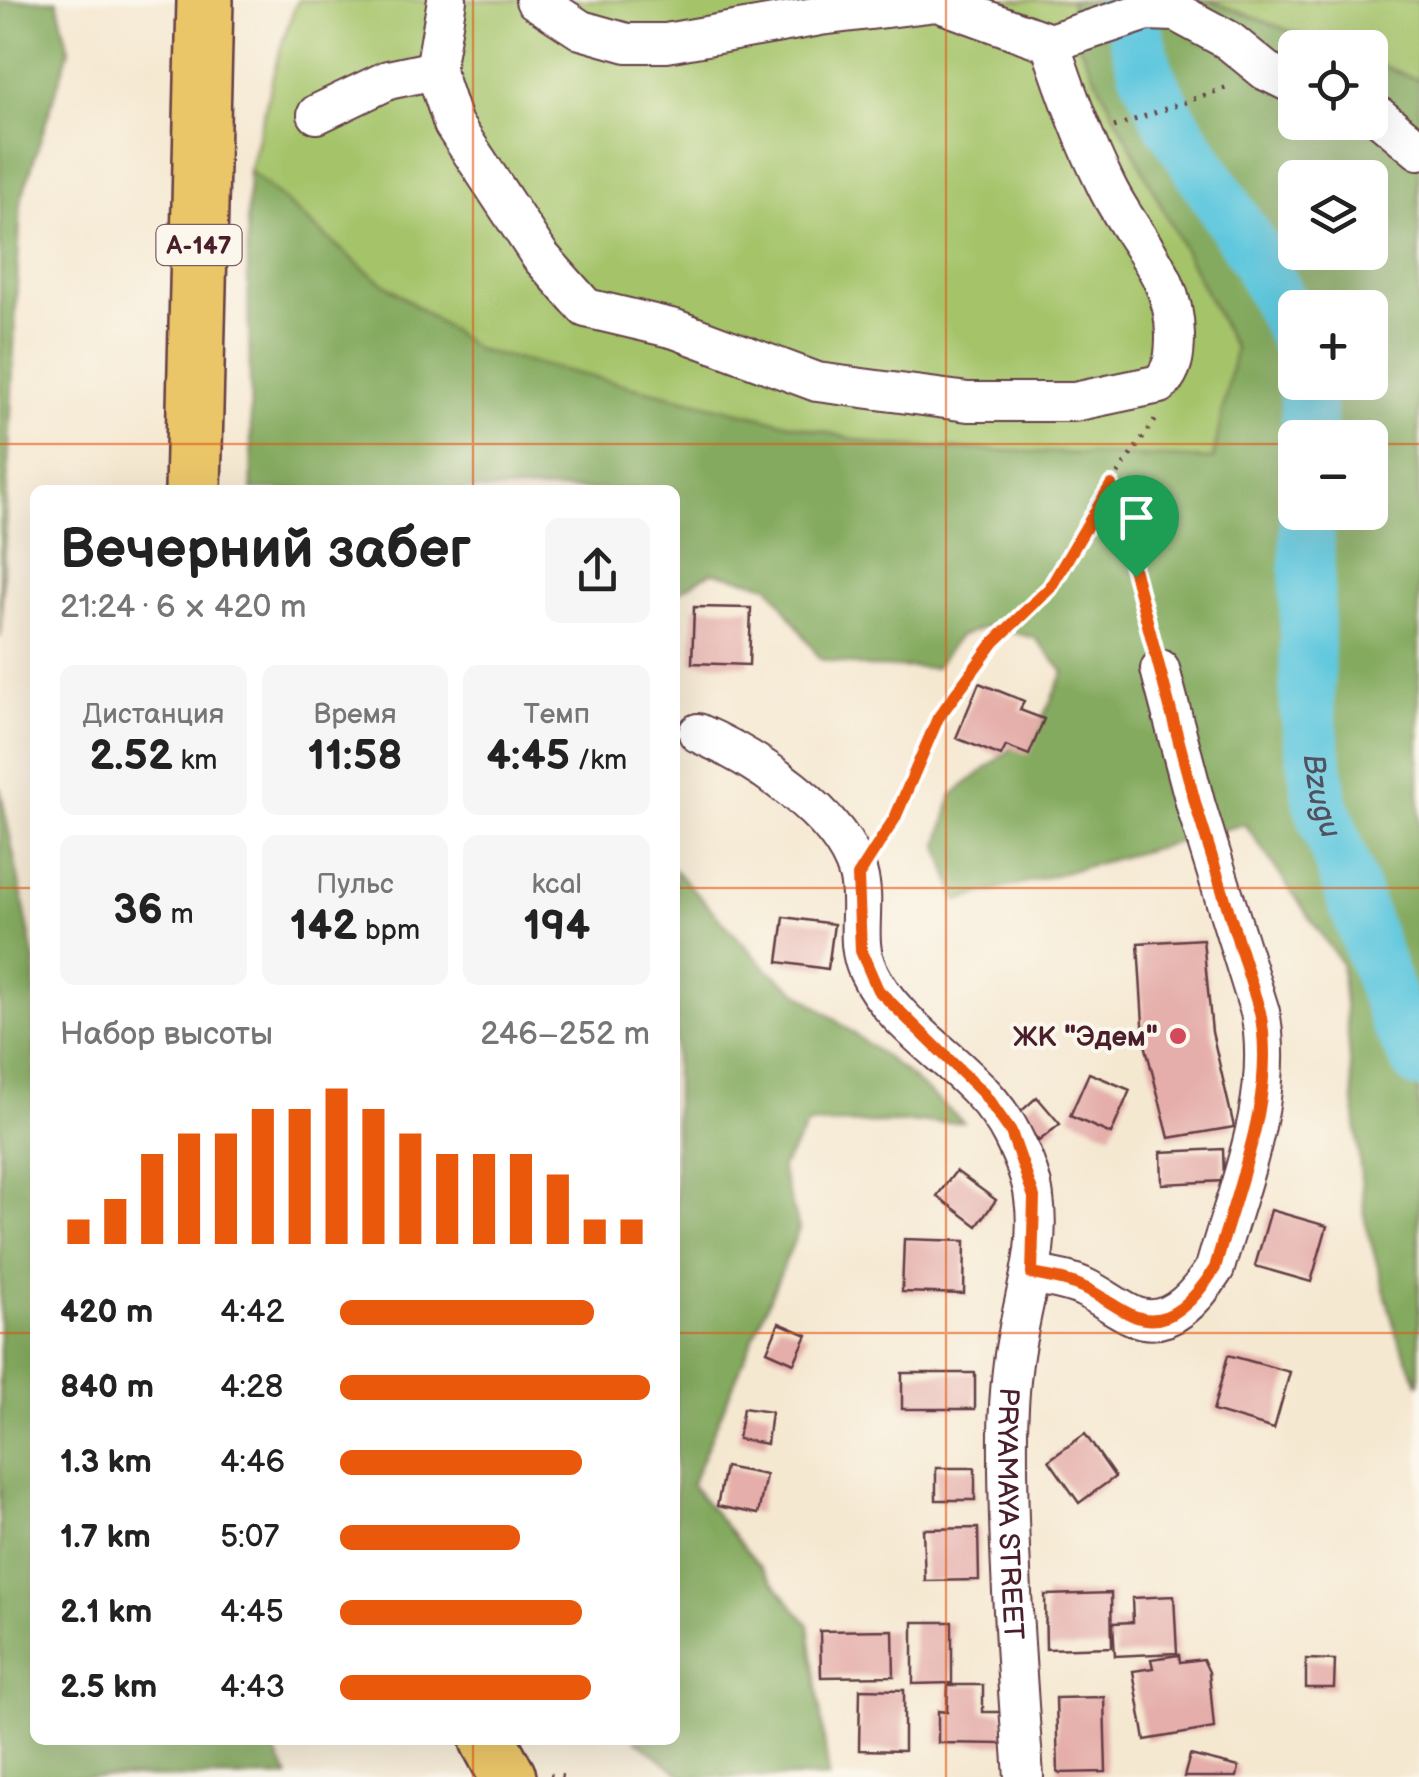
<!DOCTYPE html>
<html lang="ru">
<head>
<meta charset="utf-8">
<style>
	:root { --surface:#fff; --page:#f6f6f6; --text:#222; --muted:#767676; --accent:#ea580c }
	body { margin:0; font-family:"Balsamiq Sans",sans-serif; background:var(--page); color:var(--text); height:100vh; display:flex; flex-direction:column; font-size:38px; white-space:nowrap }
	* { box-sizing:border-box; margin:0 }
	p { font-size:32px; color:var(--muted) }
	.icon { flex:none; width:55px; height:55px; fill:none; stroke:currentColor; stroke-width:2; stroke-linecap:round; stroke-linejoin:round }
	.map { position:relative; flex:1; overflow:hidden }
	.side { position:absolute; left:30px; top:485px; width:650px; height:1260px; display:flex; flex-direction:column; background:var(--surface); border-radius:15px; box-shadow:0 10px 40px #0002 }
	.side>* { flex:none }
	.buttons { position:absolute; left:1278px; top:30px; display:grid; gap:20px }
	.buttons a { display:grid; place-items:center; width:110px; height:110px; border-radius:15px; background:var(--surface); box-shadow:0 10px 40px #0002; font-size:50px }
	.pin { position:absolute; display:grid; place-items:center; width:85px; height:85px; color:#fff; margin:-102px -42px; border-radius:50% 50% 50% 0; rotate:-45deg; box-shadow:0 0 10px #0007 }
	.pin .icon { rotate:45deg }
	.round { display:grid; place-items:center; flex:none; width:105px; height:105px; border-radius:15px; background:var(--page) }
	.headline { display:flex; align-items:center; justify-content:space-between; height:170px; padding:0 30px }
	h1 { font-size:55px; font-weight:800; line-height:75px }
	.metrics { display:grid; grid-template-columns:repeat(3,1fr); gap:15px; height:170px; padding:10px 30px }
	.metrics div { display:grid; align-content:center; border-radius:15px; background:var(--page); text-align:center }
	.metrics b { font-size:42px; font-weight:800 }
	.metrics small { font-size:28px; font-weight:400 }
	.metrics p { font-size:28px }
	.chart { height:280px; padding:20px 30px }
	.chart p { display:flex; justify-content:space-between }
	.chart svg { width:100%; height:180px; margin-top:10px; stroke:var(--accent); stroke-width:6 }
	ul { padding:0 30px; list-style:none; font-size:32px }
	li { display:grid; grid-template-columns:160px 120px 1fr; align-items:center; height:75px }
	li i { height:25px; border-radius:12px; background:var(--accent) }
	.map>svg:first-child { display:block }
	.green { fill:#a5c46b; stroke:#78724b; stroke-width:2.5 }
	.forest { fill:#84aa5f; stroke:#676445; stroke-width:2.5; fill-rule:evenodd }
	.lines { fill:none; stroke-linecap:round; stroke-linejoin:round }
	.river { stroke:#61c8de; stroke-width:55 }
	.building { fill:#e5aeaa }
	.minor-casing { stroke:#643d44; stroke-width:42 }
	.highway-casing { stroke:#643d44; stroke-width:60 }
	.path { stroke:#643d44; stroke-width:5; stroke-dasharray:2.5 8; stroke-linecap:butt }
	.minor { stroke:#fff; stroke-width:38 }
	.highway { stroke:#ebc669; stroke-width:55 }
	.route-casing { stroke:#fff; stroke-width:20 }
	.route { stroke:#ea580c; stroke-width:12 }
	.grid { fill:none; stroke:#e0560e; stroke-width:2.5; stroke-opacity:0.55 }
	.poi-dot { fill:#d1495b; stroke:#fbf7ec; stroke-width:4 }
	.labels { text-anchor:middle; stroke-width:8; stroke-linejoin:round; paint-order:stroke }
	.shield { fill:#fbf7ec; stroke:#7f6065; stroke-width:2.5 }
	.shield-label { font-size:25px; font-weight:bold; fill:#4a1f2b }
	.poi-label { font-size:28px; font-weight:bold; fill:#4a1f2b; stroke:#fbf7ec; text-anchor:end }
	.street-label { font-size:28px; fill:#4a1f2b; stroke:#fbf7ec }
	.water-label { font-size:30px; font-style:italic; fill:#515261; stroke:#fbf7ec }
</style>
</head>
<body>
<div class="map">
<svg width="1419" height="1777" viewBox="0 0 1419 1777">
	<rect width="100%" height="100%" fill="#fbf7ec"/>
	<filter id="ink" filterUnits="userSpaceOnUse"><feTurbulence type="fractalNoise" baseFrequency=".01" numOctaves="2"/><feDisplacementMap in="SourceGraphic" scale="20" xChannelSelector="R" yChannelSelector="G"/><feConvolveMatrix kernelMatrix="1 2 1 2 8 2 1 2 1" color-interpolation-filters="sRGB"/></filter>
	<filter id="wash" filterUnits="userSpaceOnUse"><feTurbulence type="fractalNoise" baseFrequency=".0048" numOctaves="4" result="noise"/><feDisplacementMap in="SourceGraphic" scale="40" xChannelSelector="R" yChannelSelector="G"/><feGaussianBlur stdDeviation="2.25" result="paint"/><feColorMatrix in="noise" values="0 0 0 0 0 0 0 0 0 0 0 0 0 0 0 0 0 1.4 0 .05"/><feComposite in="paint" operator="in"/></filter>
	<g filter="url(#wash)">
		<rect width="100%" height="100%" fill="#f5e8d1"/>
		<g class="green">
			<path d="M 298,0 L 1071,0 L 1074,35 L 1235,350 L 1213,460 L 883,446 L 478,350 L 364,269 L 249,171 C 266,112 274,55 298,0 Z"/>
			<path d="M 1208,0 L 1419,0 L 1419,80 L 1370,61 L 1370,48 L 1333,47 Z"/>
		</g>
		<g class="forest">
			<path d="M 0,0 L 57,0 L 69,50 L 21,200 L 0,638 Z"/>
			<path d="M 1071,0 L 1207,0 L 1333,47 L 1295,48 L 1295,122 L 1370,122 L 1370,61 L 1419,80 L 1419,1385 L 1397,1336 L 1365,1220 L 1341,963 L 1245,824 L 957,901 L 939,846 L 952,795 L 1038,728 L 1064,672 L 1035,638 L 988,626 L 959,636 L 935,668 L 868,667 L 820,659 L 769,585 L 712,572 L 675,594 L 675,490 L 252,490 L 247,222 L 249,171 L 364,269 L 478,350 L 883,446 L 1213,459 L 1235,349 L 1074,35 ZM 1295,178 L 1370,178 L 1370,252 L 1295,252 ZM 1295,308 L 1370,308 L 1370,382 L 1295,382 ZM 1295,438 L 1370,438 L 1370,512 L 1295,512 Z"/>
			<path d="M 0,787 L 35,961 L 35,1740 L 269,1740 L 288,1777 L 0,1777 Z"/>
			<path d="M 675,870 L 767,969 L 905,1072 L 963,1122 L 808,1124 L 781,1169 L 799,1229 L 691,1485 L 809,1625 L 829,1777 L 684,1777 L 636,1740 L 675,1740 Z"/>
		</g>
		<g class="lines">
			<g class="river">
				<path d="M 1126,0 L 1146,71 L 1167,115 L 1257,258 L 1295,334"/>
				<path d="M 1306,382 L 1310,438"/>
				<path id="s1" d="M 1307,512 L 1307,708 L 1320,801 L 1396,1018 L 1419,1061"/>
			</g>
		</g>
		<g id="blocks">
			<g class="building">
				<path d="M 694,607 L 751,608 L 749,665 L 692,663 Z"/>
				<path d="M 979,683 L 1024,701 L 1020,710 L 1044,719 L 1029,755 L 1006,746 L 1001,756 L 956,738 Z"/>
				<path d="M 784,917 L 834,924 L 828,969 L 778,962 Z"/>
				<path d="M 1203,939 L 1212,1032 L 1234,1127 L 1169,1138 L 1144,1040 L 1138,943 Z"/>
				<path d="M 1089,1073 L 1130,1090 L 1111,1134 L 1070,1116 Z"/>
				<path d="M 1037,1097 L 1060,1124 L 1039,1141 L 1017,1115 Z"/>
				<path d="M 1223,1149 L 1224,1181 L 1162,1184 L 1161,1152 Z"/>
				<path d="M 956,1171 L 996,1200 L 977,1226 L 937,1196 Z"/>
				<path d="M 1271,1210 L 1327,1226 L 1311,1282 L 1255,1266 Z"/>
				<path d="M 904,1239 L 965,1241 L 964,1294 L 902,1292 Z"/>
				<path d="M 779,1323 L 807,1335 L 794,1363 L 767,1351 Z"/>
				<path d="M 1228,1355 L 1290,1372 L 1274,1429 L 1213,1411 Z"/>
				<rect x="902" y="1373" width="73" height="36"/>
				<path d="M 743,1408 L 771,1412 L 767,1444 L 738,1439 Z"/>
				<path d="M 1085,1434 L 1115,1477 L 1079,1503 L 1049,1460 Z"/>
				<path d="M 725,1467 L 766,1475 L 758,1514 L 717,1506 Z"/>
				<rect x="936" y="1468" width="39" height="32"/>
				<path d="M 978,1528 L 979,1580 L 925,1581 L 923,1529 Z"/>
				<path d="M 1111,1593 L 1112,1647 L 1046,1649 L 1045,1595 Z"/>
				<path d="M 1174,1596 L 1177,1653 L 1115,1656 L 1113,1623 L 1133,1622 L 1132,1598 Z"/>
				<path d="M 913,1622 L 952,1622 L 952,1683 L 913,1684 Z"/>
				<path d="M 893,1630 L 894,1676 L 821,1677 L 820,1631 Z"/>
				<path d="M 1179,1655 L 1180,1662 L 1203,1659 L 1209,1672 L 1214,1728 L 1145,1740 L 1133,1671 L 1153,1668 L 1151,1659 Z"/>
				<path d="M 1306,1659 L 1335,1660 L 1334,1688 L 1306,1688 Z"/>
				<path d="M 948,1685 L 983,1685 L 983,1712 L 1004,1712 L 1004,1744 L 938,1743 L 938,1711 L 947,1712 Z"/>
				<path d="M 860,1689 L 904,1690 L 904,1751 L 859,1750 Z"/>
				<path d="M 1104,1697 L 1106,1772 L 1058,1773 L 1056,1698 Z"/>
				<path d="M 1190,1755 L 1239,1767 L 1237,1777 L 1184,1777 Z"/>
			</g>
		</g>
	</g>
	<g filter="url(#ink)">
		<use href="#blocks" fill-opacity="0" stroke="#643d44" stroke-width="2.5"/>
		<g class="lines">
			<g class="minor-casing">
				<g id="minor">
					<path d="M 447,0 L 435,70 L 453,124 L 540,256 L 586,308 L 675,329 L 817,382 L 968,402 L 1074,402 L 1160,384 C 1174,368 1175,355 1175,335 C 1175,273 1131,238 1106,185 C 1083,138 1066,92 1050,43"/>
					<path d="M 535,0 L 581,30 L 627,43 L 666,43 L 820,16 L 937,2 L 1050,43 L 1147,11 L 1176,12 L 1228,40 L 1266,71 L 1295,85"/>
					<path d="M 1370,109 L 1419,150"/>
					<path d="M 317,114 L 388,80 L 435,70"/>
					<path id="s2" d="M 698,733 C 753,757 841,813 858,874 C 867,906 853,940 868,971 C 898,1035 979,1069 1012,1135 C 1021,1153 1032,1178 1034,1198 C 1041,1244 1026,1288 1018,1333 C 1011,1365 1009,1397 1008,1430 C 1007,1546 1016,1662 1024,1777"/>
					<path d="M 1031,1274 C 1049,1278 1069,1280 1085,1288 C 1102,1296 1117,1309 1134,1316 C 1170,1331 1198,1295 1215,1268 C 1238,1187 1277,1097 1260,1012 L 1196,806 L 1160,669"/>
				</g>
			</g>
			<g class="highway-casing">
				<g id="highway">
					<path d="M 193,490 L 205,0"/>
					<path d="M 488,1740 L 508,1777"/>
				</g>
			</g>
			<g class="path">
				<path d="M 1114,127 L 1231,86"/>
				<path d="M 1111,485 L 1152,637"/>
				<path d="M 880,841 L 895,818 L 938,718 L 994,642 L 1050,587 L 1117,475 L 1156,419"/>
				<path d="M 550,1775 L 564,1777"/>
			</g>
			<use href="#minor" class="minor"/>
			<use href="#highway" class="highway"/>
		</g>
	</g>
	<g class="lines" filter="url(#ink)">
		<g class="route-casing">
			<path id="route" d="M 1111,485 L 1196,806 L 1260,1012 C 1277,1097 1237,1187 1215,1268 C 1198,1295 1170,1331 1134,1316 C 1117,1309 1102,1296 1085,1288 C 1069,1280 1049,1277 1032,1274 L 1034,1197 L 1011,1132 L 984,1094 L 878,990 L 861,951 L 858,876 L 895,818 L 938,718 L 994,642 L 1050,588 Z"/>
		</g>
		<use href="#route" class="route"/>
	</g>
	<path class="grid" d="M 473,0 L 473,490M 946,0 L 946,1777M 0,444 L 1295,444M 1370,444 L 1419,444M 0,888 L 35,888M 675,888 L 1419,888M 0,1333 L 35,1333M 675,1333 L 1419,1333M 473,1740 L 473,1777"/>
	<circle class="poi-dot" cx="1178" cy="1036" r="10"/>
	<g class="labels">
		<rect class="shield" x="156.5" y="225" width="85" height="40" rx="8"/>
		<g class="shield-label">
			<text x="199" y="254">А-147</text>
		</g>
		<g class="poi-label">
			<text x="1158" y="1046">ЖК "Эдем"</text>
		</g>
		<g class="street-label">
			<text dy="10" stroke="none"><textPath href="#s2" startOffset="922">PRYAMAYA STREET</textPath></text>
		</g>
		<g class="water-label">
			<text dy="10" stroke="none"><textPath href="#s1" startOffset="285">Bzugu</textPath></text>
		</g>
	</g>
</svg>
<div class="buttons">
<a><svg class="icon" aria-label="locate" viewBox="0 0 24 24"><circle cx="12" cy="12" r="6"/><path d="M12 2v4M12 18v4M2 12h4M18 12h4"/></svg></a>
<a><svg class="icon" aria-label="layers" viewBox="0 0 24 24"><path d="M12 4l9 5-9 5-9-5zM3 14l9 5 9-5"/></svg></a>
<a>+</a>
<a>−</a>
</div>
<div class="pin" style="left:1136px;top:577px;background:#1e9e55"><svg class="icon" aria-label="arrive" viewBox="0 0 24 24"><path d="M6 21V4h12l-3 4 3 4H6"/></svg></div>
<section class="side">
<div class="headline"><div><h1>Вечерний забег</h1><p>21:24 · 6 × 420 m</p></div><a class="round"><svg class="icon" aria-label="share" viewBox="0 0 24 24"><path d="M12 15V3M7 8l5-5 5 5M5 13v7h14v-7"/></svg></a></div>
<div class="metrics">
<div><p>Дистанция</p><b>2.52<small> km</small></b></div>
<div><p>Время</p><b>11:58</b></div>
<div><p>Темп</p><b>4:45<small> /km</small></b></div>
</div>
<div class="metrics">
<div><b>36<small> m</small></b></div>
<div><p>Пульс</p><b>142<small> bpm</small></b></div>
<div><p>kcal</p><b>194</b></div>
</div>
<div class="chart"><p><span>Набор высоты</span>246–252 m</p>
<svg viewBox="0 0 160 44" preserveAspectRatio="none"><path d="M5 44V38M15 44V33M25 44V22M35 44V17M45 44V17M55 44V11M65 44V11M75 44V6M85 44V11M95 44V17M105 44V22M115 44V22M125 44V22M135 44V27M145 44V38M155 44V38"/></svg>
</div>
<ul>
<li><b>420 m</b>4:42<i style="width:82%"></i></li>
<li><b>840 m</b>4:28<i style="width:100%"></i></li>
<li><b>1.3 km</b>4:46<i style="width:78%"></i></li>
<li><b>1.7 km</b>5:07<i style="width:58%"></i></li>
<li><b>2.1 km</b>4:45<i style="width:78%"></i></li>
<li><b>2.5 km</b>4:43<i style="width:81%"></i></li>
</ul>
</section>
</div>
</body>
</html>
